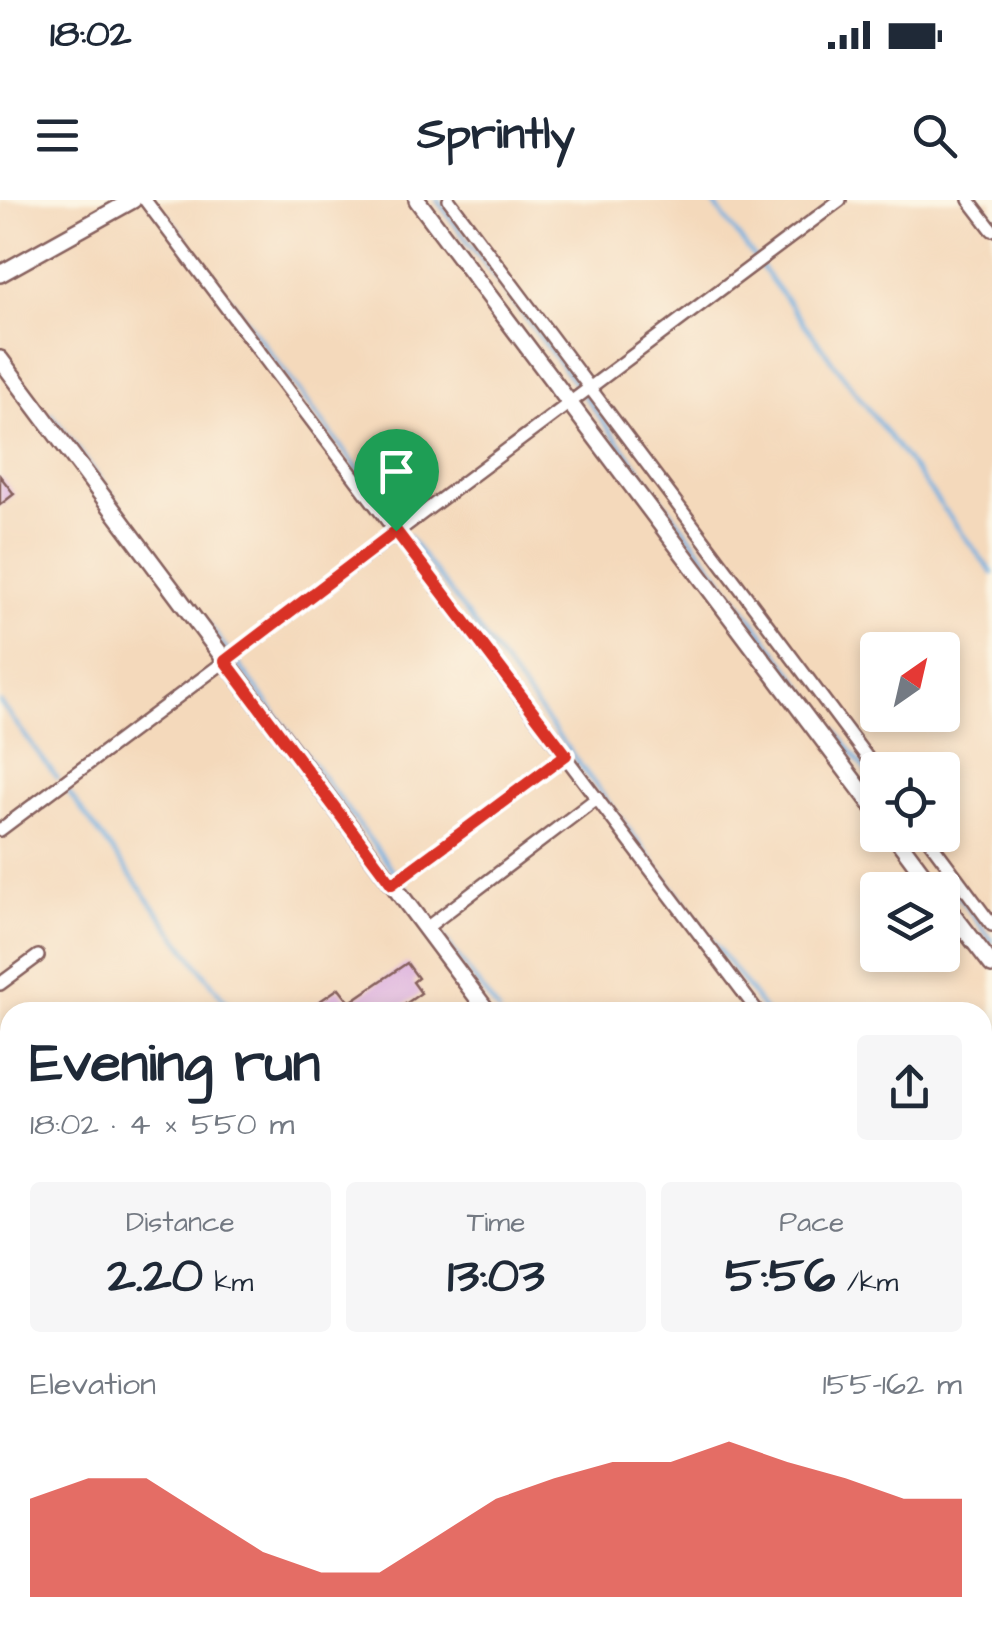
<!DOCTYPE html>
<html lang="en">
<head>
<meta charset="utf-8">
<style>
	:root { --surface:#fff; --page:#f6f6f7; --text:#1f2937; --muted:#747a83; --accent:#d93025 }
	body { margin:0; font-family:"Architects Daughter",sans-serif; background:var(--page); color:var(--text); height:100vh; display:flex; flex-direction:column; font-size:38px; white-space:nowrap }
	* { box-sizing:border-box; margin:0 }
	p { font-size:32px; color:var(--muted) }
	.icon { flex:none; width:55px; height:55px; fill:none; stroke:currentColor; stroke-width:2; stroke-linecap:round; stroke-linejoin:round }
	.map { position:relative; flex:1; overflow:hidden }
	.details { position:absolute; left:0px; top:802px; width:992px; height:642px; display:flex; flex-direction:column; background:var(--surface); border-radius:30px 30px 0 0; box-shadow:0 5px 15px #0003 }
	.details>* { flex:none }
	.needle { width:65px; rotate:34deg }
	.controls { position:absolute; left:860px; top:432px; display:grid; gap:20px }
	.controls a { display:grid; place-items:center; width:100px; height:100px; border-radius:10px; background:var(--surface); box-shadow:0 5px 15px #0003; font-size:50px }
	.pin { position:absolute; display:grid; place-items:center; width:85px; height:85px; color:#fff; margin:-102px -42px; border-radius:50% 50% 50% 0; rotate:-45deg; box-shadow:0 0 10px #0007 }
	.pin .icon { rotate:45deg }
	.round { display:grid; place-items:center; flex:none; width:105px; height:105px; border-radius:10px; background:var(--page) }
	.headline { display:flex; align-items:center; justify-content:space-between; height:170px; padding:0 30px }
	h1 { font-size:55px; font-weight:700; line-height:75px }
	.figures { display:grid; grid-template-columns:repeat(3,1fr); gap:15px; height:170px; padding:10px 30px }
	.figures div { display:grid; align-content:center; border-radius:10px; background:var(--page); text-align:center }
	.figures b { font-size:50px; font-weight:700 }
	.figures small { font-size:28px; font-weight:400 }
	.figures p { font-size:28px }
	.chart { height:280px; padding:20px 30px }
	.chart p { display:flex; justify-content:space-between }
	.chart svg { width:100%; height:180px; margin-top:10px; fill:var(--accent); opacity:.7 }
	.status { display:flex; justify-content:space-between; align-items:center; height:70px; padding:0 50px; background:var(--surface); direction:ltr }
	.status svg { height:28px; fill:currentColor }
	header { display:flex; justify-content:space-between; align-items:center; height:130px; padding:0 30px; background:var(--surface); font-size:45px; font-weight:700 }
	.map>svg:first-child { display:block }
	.built { fill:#f3cfdf }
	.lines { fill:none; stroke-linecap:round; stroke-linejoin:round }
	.stream { stroke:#6eaee1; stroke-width:4 }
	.river { stroke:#6eaee1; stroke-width:22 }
	.building { fill:#dcafde }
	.street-casing { stroke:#86605d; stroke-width:16 }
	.secondary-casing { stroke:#86605d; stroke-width:20 }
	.street { stroke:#fff; stroke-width:11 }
	.secondary { stroke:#fff; stroke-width:15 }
	.route-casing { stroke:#fff; stroke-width:20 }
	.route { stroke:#d93025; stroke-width:12 }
</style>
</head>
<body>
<div class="status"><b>18:02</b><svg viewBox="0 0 49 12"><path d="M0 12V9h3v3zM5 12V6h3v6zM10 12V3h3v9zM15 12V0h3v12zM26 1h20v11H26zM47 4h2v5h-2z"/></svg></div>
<header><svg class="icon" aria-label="menu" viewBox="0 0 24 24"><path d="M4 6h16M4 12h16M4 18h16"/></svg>Sprintly<svg class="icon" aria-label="search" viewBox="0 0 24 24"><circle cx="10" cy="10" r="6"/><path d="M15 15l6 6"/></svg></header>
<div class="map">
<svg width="992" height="1443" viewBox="0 0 992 1443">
	<rect width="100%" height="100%" fill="#fcf5e5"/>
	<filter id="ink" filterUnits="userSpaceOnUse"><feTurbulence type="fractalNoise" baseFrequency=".01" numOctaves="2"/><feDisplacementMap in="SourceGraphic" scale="20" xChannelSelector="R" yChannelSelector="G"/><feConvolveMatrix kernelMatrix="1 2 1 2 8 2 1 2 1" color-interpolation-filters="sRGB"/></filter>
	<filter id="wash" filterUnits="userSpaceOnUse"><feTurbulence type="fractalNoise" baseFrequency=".0048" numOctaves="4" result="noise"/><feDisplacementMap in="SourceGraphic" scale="40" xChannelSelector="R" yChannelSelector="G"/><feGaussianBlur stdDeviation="2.25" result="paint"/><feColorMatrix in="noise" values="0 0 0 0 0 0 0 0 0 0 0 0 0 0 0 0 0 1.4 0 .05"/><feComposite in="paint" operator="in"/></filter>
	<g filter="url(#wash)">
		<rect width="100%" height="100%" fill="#f4d9bb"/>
		<path class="built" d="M 854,1435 L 936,1435 L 937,1437 L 936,1443 L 860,1443 Z"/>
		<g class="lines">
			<g class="stream">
				<path d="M 437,0 L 878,587"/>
				<path d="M 711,0 L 992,373"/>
				<path d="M 978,0 L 992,18"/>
				<path d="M 167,15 L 397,321"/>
				<path d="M 51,214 L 228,451"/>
				<path d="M 408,336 L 766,812"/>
				<path d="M 236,461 L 499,812"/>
				<path d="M 0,502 L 57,578"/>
				<path d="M 65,588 L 233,812"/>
				<path d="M 913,635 L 992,741"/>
				<path d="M 0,870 L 10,883"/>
				<path d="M 982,1077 L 992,1070"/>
				<path d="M 0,1240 L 10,1254"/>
				<path d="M 146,1435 L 152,1443"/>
				<path d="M 425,1435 L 431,1443"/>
				<path d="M 962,1435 L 968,1443"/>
				<path d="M 488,1443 L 499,1435"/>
			</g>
			<g class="river">
				<path d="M 982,1121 L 992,1114"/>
				<path d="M 556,1443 L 566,1435"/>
			</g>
		</g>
		<g id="blocks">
			<g class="building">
				<path d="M 0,276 L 14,294 L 0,305 Z"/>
				<path d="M 407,763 L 418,778 L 413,782 L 421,793 L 394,812 L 379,812 L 376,808 L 369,812 L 364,805 L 357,812 L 304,812 L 339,788 L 350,802 Z"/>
			</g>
		</g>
	</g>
	<g filter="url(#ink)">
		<use href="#blocks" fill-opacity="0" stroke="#86605d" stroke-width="2.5"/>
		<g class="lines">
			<g class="street-casing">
				<g id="street">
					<path d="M 145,0 L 758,812"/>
					<path d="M 449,0 L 878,572"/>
					<path d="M 969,0 L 992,30"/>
					<path d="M 0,630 L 840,0"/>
					<path d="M 925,635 L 992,725"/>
					<path d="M 392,684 L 566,555"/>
					<path d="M 425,729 L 597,598"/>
					<path d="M 0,784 L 38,756"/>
					<path d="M 0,855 L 10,868"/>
					<path d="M 982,1064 L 992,1057"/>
					<path d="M 982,1138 L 992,1130"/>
					<path d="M 982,1216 L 992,1209"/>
					<path d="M 982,1302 L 992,1295"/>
					<path d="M 0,1329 L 10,1342"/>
					<path d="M 0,1388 L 10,1380"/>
					<path d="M 438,1435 L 444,1443"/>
					<path d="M 758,1435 L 764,1443"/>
					<path d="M 973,1435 L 979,1443"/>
					<path d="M 473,1443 L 484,1435"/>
					<path d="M 526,1443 L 537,1435"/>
					<path d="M 586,1443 L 596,1435"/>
				</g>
			</g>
			<g class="secondary-casing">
				<g id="secondary">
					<path d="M 417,0 L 878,613"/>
					<path d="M 0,74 L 133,0"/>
					<path d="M 0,159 L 488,812"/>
					<path d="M 894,635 L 935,690"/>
					<path d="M 942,700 L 992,765"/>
					<path d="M 0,891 L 10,904"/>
					<path d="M 982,1102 L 992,1095"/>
					<path d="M 409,1435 L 415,1443"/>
					<path d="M 948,1435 L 954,1443"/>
				</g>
			</g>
			<use href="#street" class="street"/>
			<use href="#secondary" class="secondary"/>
		</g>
	</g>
	<g class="lines" filter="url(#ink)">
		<g class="route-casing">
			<path id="route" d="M 396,331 L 566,555 L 392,684 L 225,461 Z"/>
		</g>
		<use href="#route" class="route"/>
	</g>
</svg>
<div class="controls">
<a><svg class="needle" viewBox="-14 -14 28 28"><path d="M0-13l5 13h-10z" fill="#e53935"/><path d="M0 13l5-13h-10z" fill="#747a83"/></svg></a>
<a><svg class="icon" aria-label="locate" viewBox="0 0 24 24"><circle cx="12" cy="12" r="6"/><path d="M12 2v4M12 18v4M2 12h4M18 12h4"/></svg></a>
<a><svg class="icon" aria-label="layers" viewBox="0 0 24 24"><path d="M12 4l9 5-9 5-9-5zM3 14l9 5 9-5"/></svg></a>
</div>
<div class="pin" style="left:396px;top:331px;background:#1e9e55"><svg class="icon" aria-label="arrive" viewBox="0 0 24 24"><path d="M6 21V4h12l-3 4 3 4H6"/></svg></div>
<section class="details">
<div class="headline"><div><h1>Evening run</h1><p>18:02 · 4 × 550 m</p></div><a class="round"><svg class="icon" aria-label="share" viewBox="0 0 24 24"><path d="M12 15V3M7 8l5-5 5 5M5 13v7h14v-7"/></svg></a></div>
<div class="figures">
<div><p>Distance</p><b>2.20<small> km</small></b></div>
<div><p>Time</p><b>13:03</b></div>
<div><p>Pace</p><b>5:56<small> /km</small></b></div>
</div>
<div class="chart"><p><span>Elevation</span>155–162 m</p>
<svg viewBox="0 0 160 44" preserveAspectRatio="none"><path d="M0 44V20L10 15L20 15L30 24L40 33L50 38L60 38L70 29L80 20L90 15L100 11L110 11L120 6L130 11L140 15L150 20L160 20V44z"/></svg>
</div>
</section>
</div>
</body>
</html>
